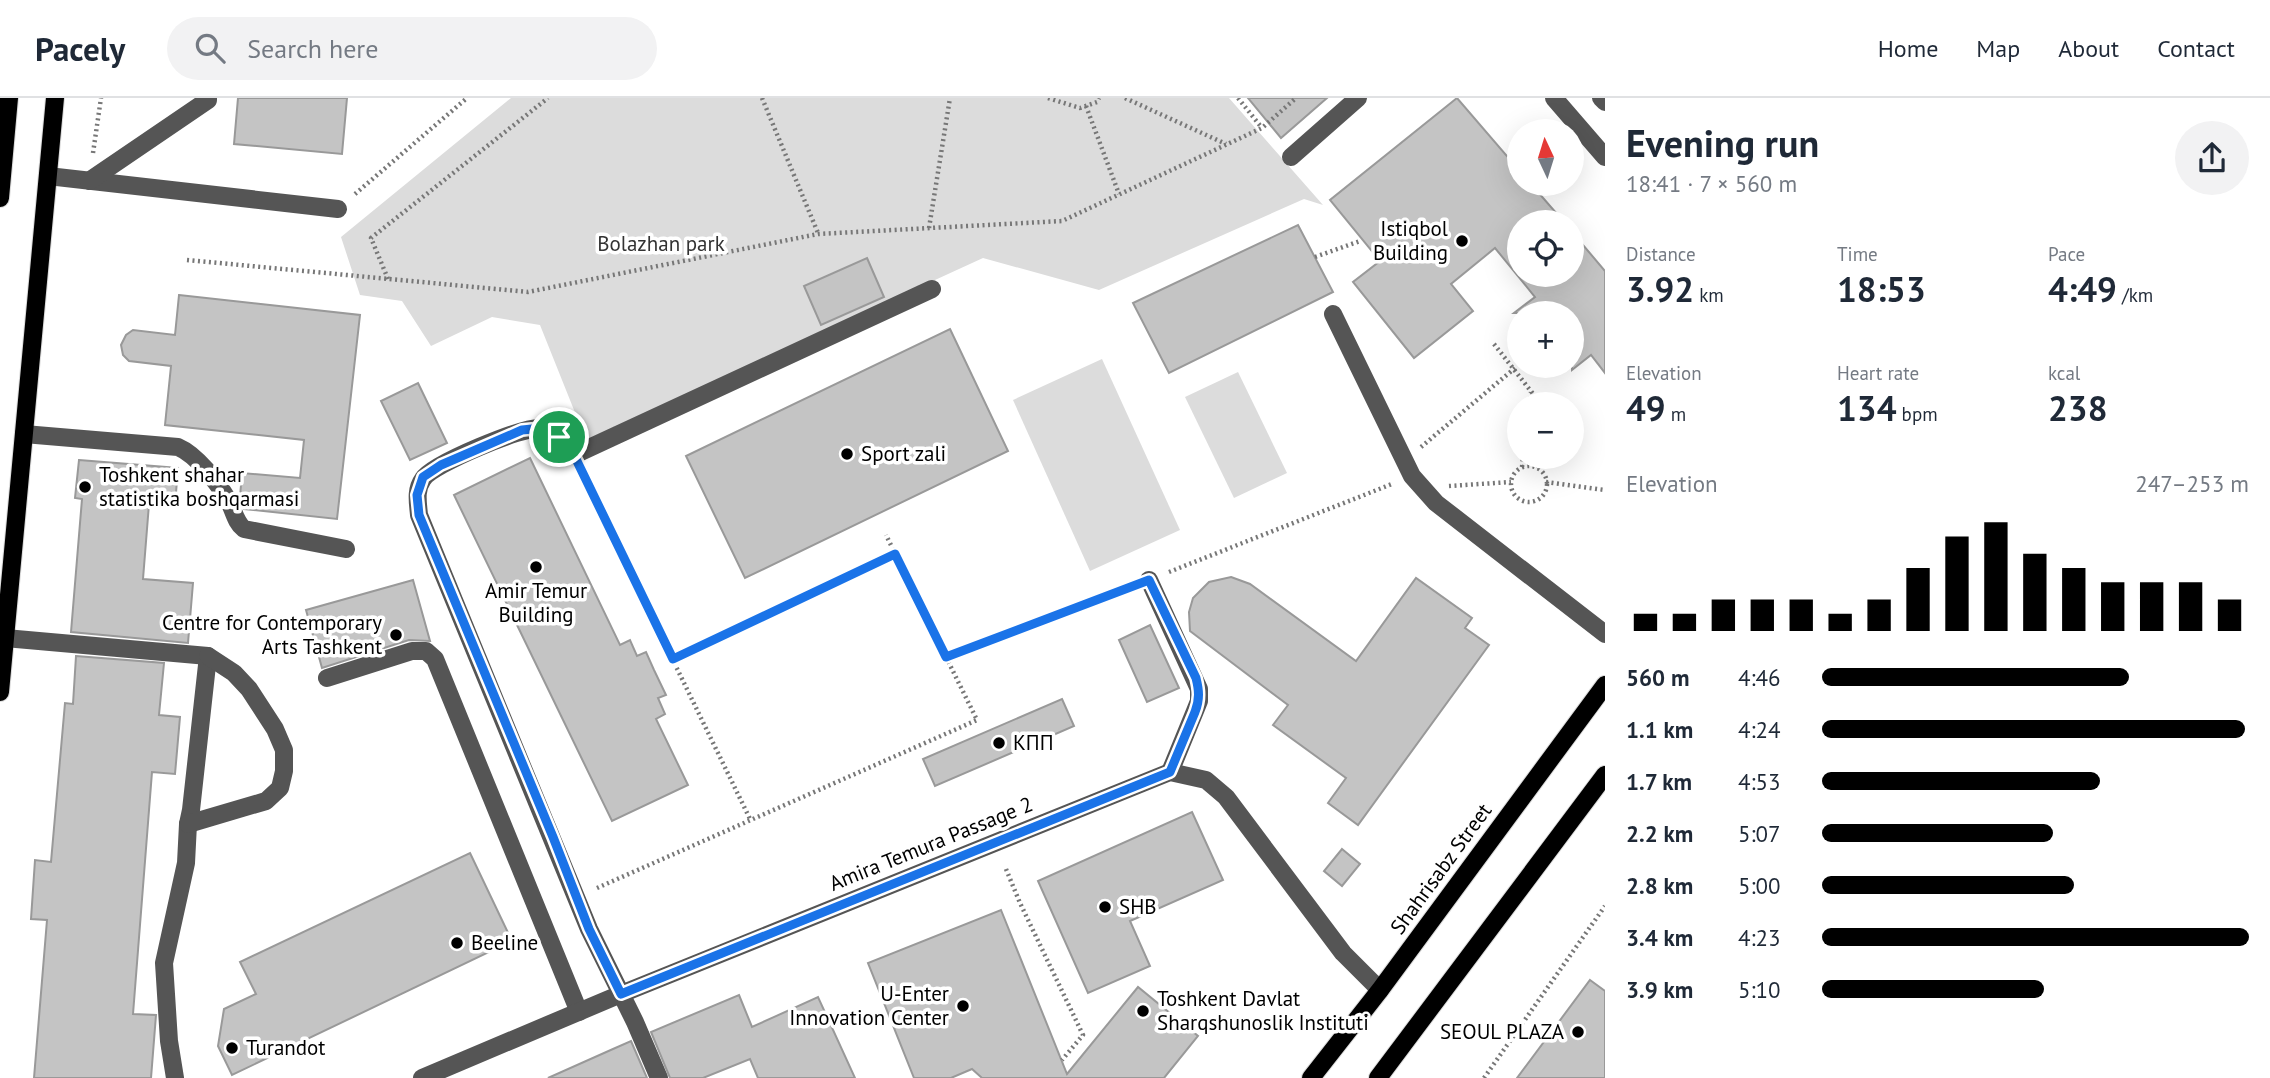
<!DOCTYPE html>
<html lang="en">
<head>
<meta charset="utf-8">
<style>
	:root { --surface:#fff; --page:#f2f2f3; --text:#1f2937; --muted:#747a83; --line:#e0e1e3; --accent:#000 }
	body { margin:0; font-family:"PT Sans",sans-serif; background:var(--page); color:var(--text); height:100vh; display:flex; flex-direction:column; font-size:26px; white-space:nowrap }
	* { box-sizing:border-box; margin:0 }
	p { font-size:23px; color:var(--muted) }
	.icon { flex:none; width:38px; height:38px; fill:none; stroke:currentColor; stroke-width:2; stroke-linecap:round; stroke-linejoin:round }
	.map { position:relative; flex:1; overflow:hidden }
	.drawer { display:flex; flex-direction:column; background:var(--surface); width:665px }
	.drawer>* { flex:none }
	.needle { width:46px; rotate:356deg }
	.controls { position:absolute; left:1507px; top:21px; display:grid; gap:14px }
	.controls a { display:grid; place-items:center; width:77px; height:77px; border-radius:50%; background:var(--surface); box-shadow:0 7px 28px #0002; font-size:35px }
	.pin { position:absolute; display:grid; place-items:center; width:60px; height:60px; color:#fff; margin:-30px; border:4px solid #fff; border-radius:50%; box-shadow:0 2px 7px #0007 }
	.round { display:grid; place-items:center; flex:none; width:74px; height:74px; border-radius:37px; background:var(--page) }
	.headline { display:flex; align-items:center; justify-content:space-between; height:119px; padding:0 21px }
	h1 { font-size:38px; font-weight:800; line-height:52px }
	.figures { display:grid; grid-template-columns:repeat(3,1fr); gap:10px; height:119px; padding:7px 21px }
	.figures div { display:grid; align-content:center }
	.figures b { font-size:35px; font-weight:800 }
	.figures small { font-size:19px; font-weight:400 }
	.figures p { font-size:19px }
	.chart { height:196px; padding:14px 21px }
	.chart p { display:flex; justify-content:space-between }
	.chart svg { width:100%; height:126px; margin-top:7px; stroke:var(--accent); stroke-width:6 }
	ul { padding:0 21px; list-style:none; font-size:23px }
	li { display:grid; grid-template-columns:112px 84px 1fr; align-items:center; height:52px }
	li i { height:18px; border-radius:9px; background:var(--accent) }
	header { display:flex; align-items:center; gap:42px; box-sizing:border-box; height:98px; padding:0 35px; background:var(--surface); border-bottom:2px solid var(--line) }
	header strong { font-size:33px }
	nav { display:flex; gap:38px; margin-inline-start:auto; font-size:24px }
	.search { width:490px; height:63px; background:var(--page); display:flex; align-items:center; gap:18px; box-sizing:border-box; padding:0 24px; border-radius:38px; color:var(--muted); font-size:26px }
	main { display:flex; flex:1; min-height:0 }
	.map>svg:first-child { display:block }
	.green { fill:#dcdcdc }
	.building { fill:#c4c4c4; stroke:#999; stroke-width:2 }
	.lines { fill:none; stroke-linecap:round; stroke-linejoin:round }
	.major-casing { stroke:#dbdbdb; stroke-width:20 }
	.path { stroke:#777; stroke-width:4.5; stroke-dasharray:2 3.5; stroke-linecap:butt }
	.minor { stroke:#555; stroke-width:18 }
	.major { stroke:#000; stroke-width:18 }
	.route-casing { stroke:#fff; stroke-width:14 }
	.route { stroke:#1a73e8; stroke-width:9 }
	.poi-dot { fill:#000; stroke:#fff; stroke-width:2.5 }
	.labels { text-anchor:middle; stroke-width:7; stroke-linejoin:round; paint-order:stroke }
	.poi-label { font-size:21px; fill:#000; stroke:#fff; text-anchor:start }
	.park-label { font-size:21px; fill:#333; stroke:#fff }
	.street-label { font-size:21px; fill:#000; stroke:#fff }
</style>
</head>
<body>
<header>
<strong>Pacely</strong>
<div class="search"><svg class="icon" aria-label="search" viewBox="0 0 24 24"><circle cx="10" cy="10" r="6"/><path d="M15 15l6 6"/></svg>Search here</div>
<nav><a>Home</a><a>Map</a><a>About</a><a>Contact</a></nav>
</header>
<main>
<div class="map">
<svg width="1605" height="980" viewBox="0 0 1605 980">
	<rect width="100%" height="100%" fill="#fff"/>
	<g class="green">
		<path d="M 511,0 L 1229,0 L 1323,107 L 1304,101 L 1099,192 L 983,160 L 586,342 L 540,227 L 492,219 L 431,248 L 402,203 L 360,197 L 341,139 Z"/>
		<path d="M 1102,261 L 1180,432 L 1090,473 L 1013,302 Z"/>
		<path d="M 1238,274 L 1287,375 L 1234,400 L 1185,299 Z"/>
	</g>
	<g class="building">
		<path d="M 238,0 L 347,0 L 342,56 L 234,46 Z"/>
		<path d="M 1248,0 L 1327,0 L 1281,40 Z"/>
		<path d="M 1457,0 L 1519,72 L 1519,86 L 1531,86 L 1564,124 L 1519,124 L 1519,177 L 1572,177 L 1572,134 L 1605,173 L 1605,275 L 1591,257 L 1572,272 L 1572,215 L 1514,215 L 1535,199 L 1495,150 L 1451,186 L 1473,213 L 1414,260 L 1353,184 L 1380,163 L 1330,102 Z"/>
		<path d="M 1298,127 L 1333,194 L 1169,275 L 1133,205 Z"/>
		<path d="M 867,160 L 884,199 L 821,227 L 804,188 Z"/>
		<path d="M 179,197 L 360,217 L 337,421 L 244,411 L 240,399 L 242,375 L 300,380 L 304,342 L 165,327 L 171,268 L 129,263 L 123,257 L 121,247 L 126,237 L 133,232 L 175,237 Z"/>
		<path d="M 950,231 L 1008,353 L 745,480 L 686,358 Z"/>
		<path d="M 418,285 L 447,345 L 410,362 L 381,303 Z"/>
		<path d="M 530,360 L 620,547 L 630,542 L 637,558 L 646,554 L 654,572 L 666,597 L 658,600 L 665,616 L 656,621 L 688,687 L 612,723 L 454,397 Z"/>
		<path d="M 79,362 L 178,370 L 175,407 L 149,406 L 143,481 L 193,485 L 188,545 L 71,534 L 82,401 L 75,400 Z"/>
		<path d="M 1231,479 L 1250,486 L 1356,563 L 1416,480 L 1472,520 L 1465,530 L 1489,547 L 1358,727 L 1328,705 L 1346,680 L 1273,627 L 1288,607 L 1190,533 L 1189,514 L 1193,500 L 1209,484 Z"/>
		<path d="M 413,482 L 430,543 L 409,542 L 322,570 L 306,512 Z"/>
		<path d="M 1150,527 L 1179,590 L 1147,604 L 1119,542 Z"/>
		<path d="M 76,558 L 164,565 L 159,617 L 180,619 L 175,676 L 152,674 L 133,916 L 156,917 L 151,980 L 34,980 L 47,822 L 31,821 L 35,762 L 51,764 L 65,605 L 73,606 Z"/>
		<path d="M 1062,601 L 1074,628 L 935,688 L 923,661 Z"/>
		<path d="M 1192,714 L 1223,782 L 1130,823 L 1150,868 L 1088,895 L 1038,783 Z"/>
		<path d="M 1342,751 L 1360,766 L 1342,788 L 1324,773 Z"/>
		<path d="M 470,755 L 512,843 L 232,977 L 218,948 L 224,911 L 256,896 L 240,864 Z"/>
		<path d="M 1001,812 L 1067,976 L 1138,889 L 1198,938 L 1164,980 L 982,980 L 972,971 L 951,980 L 914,980 L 868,865 Z"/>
		<path d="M 1590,882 L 1605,893 L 1605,980 L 1517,980 Z"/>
		<path d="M 739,897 L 752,929 L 818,899 L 855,980 L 758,980 L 750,961 L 703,980 L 670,980 L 651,934 Z"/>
		<path d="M 631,943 L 647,980 L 548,980 L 613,951 Z"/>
	</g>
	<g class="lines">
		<g class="major-casing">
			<g id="major">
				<path d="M 0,100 L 9,0"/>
				<path d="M 0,594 L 55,0"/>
				<path d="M 1311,980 L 1380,892 L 1605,587"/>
				<path d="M 1378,980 L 1605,677"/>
			</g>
		</g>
		<g class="path">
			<path d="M 762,0 L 818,135"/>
			<path d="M 1048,0 L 1080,10 L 1097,4 L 1099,0"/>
			<path d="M 1125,0 L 1226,46"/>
			<path d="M 1238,0 L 1262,30"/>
			<path d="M 1086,8 L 1119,96"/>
			<path d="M 93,55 L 101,0"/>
			<path d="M 355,96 L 467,0"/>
			<path d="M 929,130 L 950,0"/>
			<path d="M 1315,159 L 1360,143"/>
			<path d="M 187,162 L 528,194 L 818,136 L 1062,123 L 1262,30 L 1296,0"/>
			<path d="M 388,181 L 371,140 L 548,0"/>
			<path d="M 1494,246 L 1541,306"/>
			<path d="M 1530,306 L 1531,294"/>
			<path d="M 1421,349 L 1515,270"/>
			<circle cx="1529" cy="386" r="18"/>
			<path d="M 1522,369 L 1523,359"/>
			<path d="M 1536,369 L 1550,359"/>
			<path d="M 583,377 L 751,723"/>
			<path d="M 1546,384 L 1605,392"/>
			<path d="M 1449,388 L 1511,384"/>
			<path d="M 1169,474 L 1392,386"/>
			<path d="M 946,559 L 1128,490"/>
			<path d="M 673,561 L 895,456"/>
			<path d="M 1006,771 L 1020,805 L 1083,937 L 1062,962"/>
			<path d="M 597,790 L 977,622 L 886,437"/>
			<path d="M 1484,980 L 1605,808"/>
		</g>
		<g class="minor">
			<path d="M 1554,0 L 1605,59"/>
			<path d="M 1601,0 L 1605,4"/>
			<path d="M 1291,59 L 1358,0"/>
			<path d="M 48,78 L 338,111"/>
			<path d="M 89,83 L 208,2 L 208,0"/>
			<path d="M 1333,216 L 1412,378 L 1436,405 L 1605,536"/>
			<path d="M 24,336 L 178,349 C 197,357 217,384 228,402 C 234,412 235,424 244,431 L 346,451"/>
			<path d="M 1149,482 L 1199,591 L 1199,603 L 1195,613 L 1170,674"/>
			<path d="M 5,540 L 208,558 L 191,712 L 188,726 L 186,765 L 164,865 L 169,943 L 175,980"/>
			<path d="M 327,580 L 412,553 L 426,553 L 435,561 L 579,914"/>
			<path d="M 188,726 L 266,703 L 280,690 L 284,673 L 284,652 L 275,631 L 249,591 L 234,575 L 208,558"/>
			<path d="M 422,980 L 621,896 L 1170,674 L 1206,682 L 1226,699 L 1343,855 L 1380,892"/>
			<path d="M 659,980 L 635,924 L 589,831 L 419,417 C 418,405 415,392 423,381 C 432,366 524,328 541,330 C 556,332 565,346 574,357 L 932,191"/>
		</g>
		<use href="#major" class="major"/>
	</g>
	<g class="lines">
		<g class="route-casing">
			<path id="route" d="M 542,330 L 559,339 L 574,357 L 673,561 L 895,456 L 946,559 L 1149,482 L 1196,580 C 1199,592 1200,601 1195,614 L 1170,674 L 621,896 L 589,831 L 553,739 L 419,417 L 417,397 L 423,379 L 441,367 L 522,332 Z"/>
		</g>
		<use href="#route" class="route"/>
	</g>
	<g class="poi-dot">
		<circle cx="1462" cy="143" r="7"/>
		<circle cx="847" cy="356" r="7"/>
		<circle cx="85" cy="389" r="7"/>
		<circle cx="536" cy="469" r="7"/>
		<circle cx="396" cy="537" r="7"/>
		<circle cx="999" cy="645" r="7"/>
		<circle cx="1105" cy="809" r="7"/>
		<circle cx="457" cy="845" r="7"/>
		<circle cx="963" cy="908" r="7"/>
		<circle cx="1143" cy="913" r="7"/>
		<circle cx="1578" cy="934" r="7"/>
		<circle cx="232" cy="950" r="7"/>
	</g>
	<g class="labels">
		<g class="poi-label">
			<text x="1448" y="138" text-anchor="end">Istiqbol<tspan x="1448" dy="24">Building</tspan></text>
			<text x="861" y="363">Sport zali</text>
			<text x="99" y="384">Toshkent shahar<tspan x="99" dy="24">statistika boshqarmasi</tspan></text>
			<text x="536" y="500" text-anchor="middle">Amir Temur<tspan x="536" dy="24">Building</tspan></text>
			<text x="382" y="532" text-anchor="end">Centre for Contemporary<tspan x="382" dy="24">Arts Tashkent</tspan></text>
			<text x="1013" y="652">КПП</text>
			<text x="1119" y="816">SHB</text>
			<text x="471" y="852">Beeline</text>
			<text x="949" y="903" text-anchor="end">U-Enter<tspan x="949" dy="24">Innovation Center</tspan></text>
			<text x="1157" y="908">Toshkent Davlat<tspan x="1157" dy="24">Sharqshunoslik Instituti</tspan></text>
			<text x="1564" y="941" text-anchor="end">SEOUL PLAZA</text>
			<text x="246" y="957">Turandot</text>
		</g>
		<g class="park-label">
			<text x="661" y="153">Bolazhan park</text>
		</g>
		<g class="street-label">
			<text transform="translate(931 746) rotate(-22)" y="7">Amira Temura Passage 2</text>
			<text transform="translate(1441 771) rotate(-54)" y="7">Shahrisabz Street</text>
		</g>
	</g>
</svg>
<div class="controls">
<a><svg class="needle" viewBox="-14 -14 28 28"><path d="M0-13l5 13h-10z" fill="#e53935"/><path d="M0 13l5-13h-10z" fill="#747a83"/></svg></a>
<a><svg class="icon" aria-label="locate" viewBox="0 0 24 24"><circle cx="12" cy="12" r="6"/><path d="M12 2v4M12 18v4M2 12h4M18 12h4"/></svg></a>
<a>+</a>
<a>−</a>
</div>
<div class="pin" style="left:559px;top:339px;background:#1e9e55"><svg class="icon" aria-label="arrive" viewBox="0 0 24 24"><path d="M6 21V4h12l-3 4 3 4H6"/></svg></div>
</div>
<section class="drawer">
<div class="headline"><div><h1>Evening run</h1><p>18:41 · 7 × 560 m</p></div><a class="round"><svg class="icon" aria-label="share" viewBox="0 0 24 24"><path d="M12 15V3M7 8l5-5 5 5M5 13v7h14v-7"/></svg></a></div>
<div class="figures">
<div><p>Distance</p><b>3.92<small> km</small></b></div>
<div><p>Time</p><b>18:53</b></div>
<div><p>Pace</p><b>4:49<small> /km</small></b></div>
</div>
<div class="figures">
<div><p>Elevation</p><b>49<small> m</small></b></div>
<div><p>Heart rate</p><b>134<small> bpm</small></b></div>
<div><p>kcal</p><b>238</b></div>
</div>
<div class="chart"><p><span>Elevation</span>247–253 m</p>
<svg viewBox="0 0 160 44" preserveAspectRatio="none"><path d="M5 44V38M15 44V38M25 44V33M35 44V33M45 44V33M55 44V38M65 44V33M75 44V22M85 44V11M95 44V6M105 44V17M115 44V22M125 44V27M135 44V27M145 44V27M155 44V33"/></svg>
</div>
<ul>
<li><b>560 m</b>4:46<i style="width:72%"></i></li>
<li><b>1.1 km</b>4:24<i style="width:99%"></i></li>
<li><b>1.7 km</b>4:53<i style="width:65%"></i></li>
<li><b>2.2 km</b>5:07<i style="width:54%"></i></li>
<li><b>2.8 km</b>5:00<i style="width:59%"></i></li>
<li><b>3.4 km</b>4:23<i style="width:100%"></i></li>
<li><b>3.9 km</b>5:10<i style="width:52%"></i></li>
</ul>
</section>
</main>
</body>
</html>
